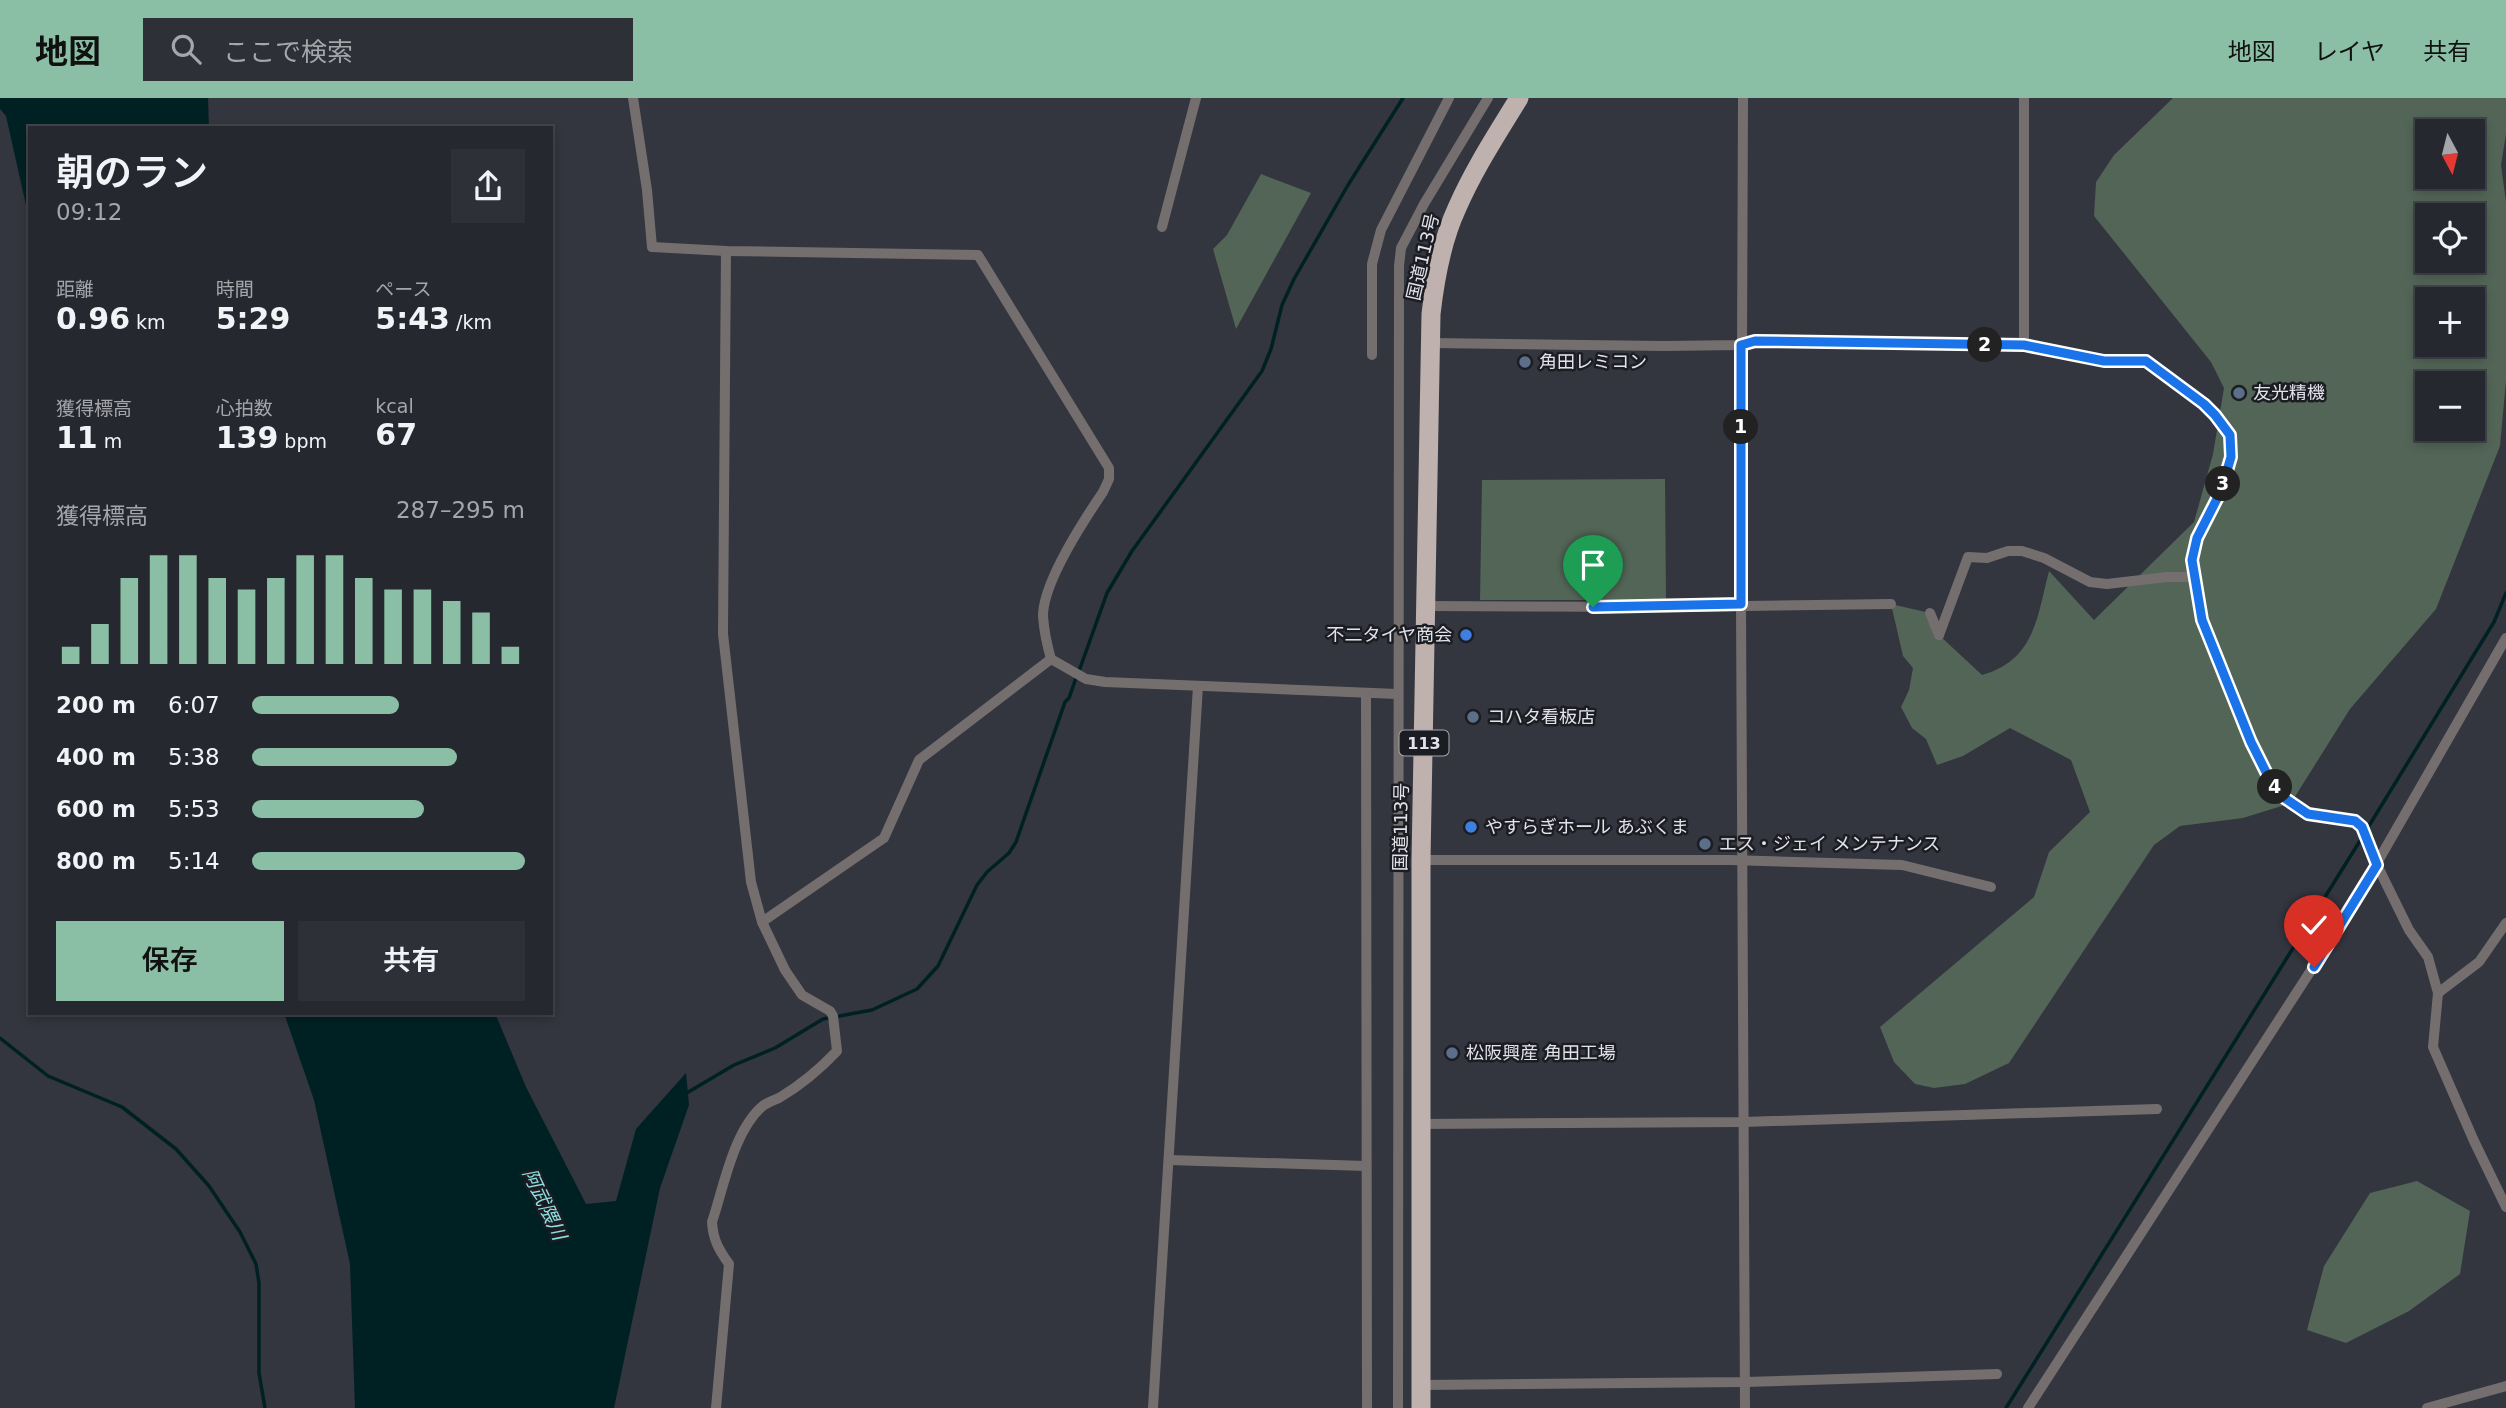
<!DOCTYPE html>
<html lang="ja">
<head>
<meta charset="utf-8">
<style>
	:root { --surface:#26282f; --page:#2e3037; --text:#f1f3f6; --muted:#a4a6aa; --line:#42444b; --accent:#8abfa5 }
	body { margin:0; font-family:"DejaVu Sans","Noto Sans JP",sans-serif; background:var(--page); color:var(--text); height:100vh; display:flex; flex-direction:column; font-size:26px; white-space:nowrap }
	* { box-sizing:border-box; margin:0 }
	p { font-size:23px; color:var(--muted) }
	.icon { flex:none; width:38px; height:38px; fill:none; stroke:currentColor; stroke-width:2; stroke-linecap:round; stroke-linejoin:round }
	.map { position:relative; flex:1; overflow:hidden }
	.sheet { position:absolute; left:28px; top:28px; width:525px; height:889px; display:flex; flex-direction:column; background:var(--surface); border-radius:0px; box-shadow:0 4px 10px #0003,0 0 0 2px var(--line) }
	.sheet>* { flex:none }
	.needle { width:46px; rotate:173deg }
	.fabs { position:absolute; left:2415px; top:21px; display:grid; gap:14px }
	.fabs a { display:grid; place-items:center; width:70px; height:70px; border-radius:0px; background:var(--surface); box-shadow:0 4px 10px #0003,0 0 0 2px var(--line); font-size:35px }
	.pin { position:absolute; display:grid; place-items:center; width:60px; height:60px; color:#fff; margin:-72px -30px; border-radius:50% 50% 50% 0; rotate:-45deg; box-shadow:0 0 7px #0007 }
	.pin .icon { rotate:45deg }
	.km { position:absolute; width:35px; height:35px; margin:-18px; border-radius:50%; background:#222; color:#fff; font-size:19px; line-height:35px; text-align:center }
	.round { display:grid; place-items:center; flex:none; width:74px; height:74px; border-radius:0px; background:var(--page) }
	.head { display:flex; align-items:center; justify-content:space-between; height:119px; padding:0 28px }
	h1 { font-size:38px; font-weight:600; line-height:52px }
	.stats { display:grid; grid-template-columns:repeat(3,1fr); gap:10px; height:119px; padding:7px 28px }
	.stats div { display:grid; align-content:center }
	.stats b { font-size:30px; font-weight:600 }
	.stats small { font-size:19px; font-weight:400 }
	.stats p { font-size:19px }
	.chart { height:196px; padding:14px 28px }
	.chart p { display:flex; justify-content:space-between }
	.chart svg { width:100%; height:126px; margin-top:7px; stroke:var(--accent); stroke-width:6 }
	.cta { display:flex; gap:14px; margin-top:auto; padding:14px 28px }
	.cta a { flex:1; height:80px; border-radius:0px; background:var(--accent); color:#111; font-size:28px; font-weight:600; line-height:80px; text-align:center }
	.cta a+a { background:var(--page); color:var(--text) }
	ul { padding:0 28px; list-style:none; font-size:23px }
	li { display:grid; grid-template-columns:112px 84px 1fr; align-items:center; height:52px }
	li i { height:18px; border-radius:9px; background:var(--accent) }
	header { display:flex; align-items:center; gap:42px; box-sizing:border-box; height:98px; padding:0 35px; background:var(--accent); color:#111 }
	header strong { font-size:33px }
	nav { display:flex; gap:38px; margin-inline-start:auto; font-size:24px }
	.search { width:490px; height:63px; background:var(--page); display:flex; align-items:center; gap:18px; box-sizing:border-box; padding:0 24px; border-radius:0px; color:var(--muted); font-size:26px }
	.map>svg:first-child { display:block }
	.green { fill:#526556; fill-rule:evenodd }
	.water { fill:#002123 }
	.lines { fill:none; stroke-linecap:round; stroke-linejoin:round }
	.stream { stroke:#002123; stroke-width:3.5 }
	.minor { stroke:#756e6e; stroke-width:10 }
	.trunk { stroke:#beb1ae; stroke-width:19 }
	.route-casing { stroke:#fff; stroke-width:14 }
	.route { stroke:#1a73e8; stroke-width:9 }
	.service-dot { fill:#5c6f8a; stroke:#1c1d22; stroke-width:2.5 }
	.shop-dot { fill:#3f7fe0; stroke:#1c1d22; stroke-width:2.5 }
	.labels { text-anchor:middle; stroke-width:5; stroke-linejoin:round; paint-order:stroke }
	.shield { fill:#1c1d22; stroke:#a7a8ae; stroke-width:2 }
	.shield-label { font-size:16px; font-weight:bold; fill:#e2e3ea }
	.street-label { font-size:18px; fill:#e2e3ea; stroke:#1c1d22 }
	.poi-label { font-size:18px; fill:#e2e3ea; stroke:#1c1d22; text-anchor:start }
	.water-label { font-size:19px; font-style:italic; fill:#8ee0e3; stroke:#1c1d22 }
</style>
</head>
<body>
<header>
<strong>地図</strong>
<div class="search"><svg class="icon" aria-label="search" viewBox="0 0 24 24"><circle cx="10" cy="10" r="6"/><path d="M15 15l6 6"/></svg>ここで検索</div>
<nav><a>地図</a><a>レイヤ</a><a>共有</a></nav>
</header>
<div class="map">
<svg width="2506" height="1310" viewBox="0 0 2506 1310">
	<rect width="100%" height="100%" fill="#33353f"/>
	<g class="green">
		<path d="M 2173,0 L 2506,0 L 2506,36 L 2501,67 L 2506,104 L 2506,283 L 2500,348 L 2436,511 L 2350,611 L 2291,705 L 2243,720 L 2180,728 L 2154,747 L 2009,965 L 1965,986 L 1934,990 L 1915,986 L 1894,964 L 1880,929 L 2034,799 L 2049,754 L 2090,714 L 2071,662 L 2010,630 L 1963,658 L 1937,667 L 1926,641 L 1912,630 L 1901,609 L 1909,592 L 1913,570 L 1903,558 L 1891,506 L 1930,515 L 1939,537 L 1982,577 C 2035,562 2037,519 2049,473 L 2094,522 L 2194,424 L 2213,356 L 2224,290 L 2211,264 L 2094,118 L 2096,84 L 2114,57 ZM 2427,33 L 2473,33 L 2473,79 L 2427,79 ZM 2427,117 L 2473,117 L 2473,163 L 2427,163 ZM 2427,201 L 2473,201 L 2473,247 L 2427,247 ZM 2427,285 L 2473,285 L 2473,331 L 2427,331 Z"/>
		<path d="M 1261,76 L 1311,95 L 1236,231 L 1213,151 L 1227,137 Z"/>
		<path d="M 1665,381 L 1666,502 L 1480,502 L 1482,382 Z"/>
		<path d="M 2417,1083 L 2470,1113 L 2460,1176 L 2409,1213 L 2346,1245 L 2307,1232 L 2324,1168 L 2370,1095 Z"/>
	</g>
	<g class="water">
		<path d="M 0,0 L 208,0 L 209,30 L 30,30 L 30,125 L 6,18 L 0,11 Z"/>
		<path d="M 284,915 L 495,915 L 526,989 L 586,1106 L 616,1103 L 636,1031 L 686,975 L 689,1007 L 660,1090 L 614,1310 L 355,1310 L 350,1166 L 314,1002 Z"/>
	</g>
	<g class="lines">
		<g class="stream">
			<path d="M 1079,573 L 1107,495 L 1132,453 L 1262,273 L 1271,251 L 1282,207 L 1294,181 L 1348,87 L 1403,0"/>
			<path d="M 2367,731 L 2494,524 L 2506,495"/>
			<path d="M 0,940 L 48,978 L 122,1009 L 176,1051 L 209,1088 L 240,1134 L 256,1166 L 259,1185 L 259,1275 L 265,1310"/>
			<path d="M 685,996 L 734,967 L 775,950 L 823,921 L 872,912 L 917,891 L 938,868 L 977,787 L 987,774 L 1009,755 L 1016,744 L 1065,604 L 1069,600 L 1076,580"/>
			<path d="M 2006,1310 L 2363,738"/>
		</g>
		<g class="minor">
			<path d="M 633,0 L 647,92 L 652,149 L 726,153 L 978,157 L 1109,370 L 1109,381 L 1103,394 C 1084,422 1043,484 1043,518 C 1044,532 1047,547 1051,561 L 1086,581 L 1105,584 L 1397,596"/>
			<path d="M 1743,0 L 1741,507 L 1745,1310"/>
			<path d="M 2024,0 L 2024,247"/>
			<path d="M 1162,129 L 1196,0"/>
			<path d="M 1431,245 L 1664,248 L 1741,247 L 1755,244 L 2024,247 L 2104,263 L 2146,263 L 2164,275 L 2215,317 L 2230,337 L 2231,359 L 2221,393 L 2197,440 L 2192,462 L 2202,522 L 2251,644 L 2268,679 L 2278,693 L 2286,701 L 2308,716 L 2355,723 L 2362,729 L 2377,767 L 2409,832 L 2428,859 L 2438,895 L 2433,949 L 2474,1043 L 2506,1109"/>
			<path d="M 1372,257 L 1372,166 L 1381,132 L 1449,0"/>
			<path d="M 1424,508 L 1678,509 L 1891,506"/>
			<path d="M 1930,515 L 1939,537"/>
			<path d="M 1939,537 L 1968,459 L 1987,460 L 2008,453 L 2022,453 L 2044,460 L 2090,484 L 2107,486 L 2167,479 L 2194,479"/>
			<path d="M 1366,595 L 1367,1310"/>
			<path d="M 1421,762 L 1730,762 L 1902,767 L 1991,789"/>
			<path d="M 762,824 L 884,740 L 919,662 L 1051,561"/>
			<path d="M 2438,895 L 2479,864 L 2506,825"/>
			<path d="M 1421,1026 L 1744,1024 L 2157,1011"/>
			<path d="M 1169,1062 L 1366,1068"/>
			<path d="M 1421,1287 L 1745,1284 L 1997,1276"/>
			<path d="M 716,1310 L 729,1166 C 719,1152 713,1142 712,1124 C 724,1088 734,1031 764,1007 C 769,1004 774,1002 779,1000 C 801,987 820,971 837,953 L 833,918 L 830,913 L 802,897 L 785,872 L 762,824 L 751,784 L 723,536 L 726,153"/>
			<path d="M 1153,1310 L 1198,588"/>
			<path d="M 1398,1310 L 1399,168 L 1401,150 L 1424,106 L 1488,0"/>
			<path d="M 2028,1310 L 2350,812 L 2506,540"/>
			<path d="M 2427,1310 L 2506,1288"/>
		</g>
		<path class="trunk" d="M 1421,1310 L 1421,762 L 1431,216 C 1435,181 1442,142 1457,110 C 1474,71 1497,36 1519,0"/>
	</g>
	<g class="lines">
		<g class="route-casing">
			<path id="route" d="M 1593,509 L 1741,506 L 1741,247 L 1755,243 L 2024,247 L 2104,263 L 2146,263 L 2204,306 L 2215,317 L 2230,337 L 2231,359 L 2221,393 L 2197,440 L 2192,462 L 2202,522 L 2251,644 L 2268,678 L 2278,693 L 2286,701 L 2308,716 L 2355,723 L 2362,729 L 2377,767 L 2314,869"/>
		</g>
		<use href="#route" class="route"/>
	</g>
	<g class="service-dot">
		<circle cx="1525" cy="264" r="7"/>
		<circle cx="2239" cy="295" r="7"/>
		<circle cx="1473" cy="619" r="7"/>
		<circle cx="1705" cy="746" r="7"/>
		<circle cx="1452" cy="955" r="7"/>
	</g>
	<g class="shop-dot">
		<circle cx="1466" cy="537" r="7"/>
		<circle cx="1471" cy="729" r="7"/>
	</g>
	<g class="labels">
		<rect class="shield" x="1399.5" y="632.5" width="49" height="25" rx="5"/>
		<g class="shield-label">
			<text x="1424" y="651">113</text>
		</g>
		<g class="street-label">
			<text transform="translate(1423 159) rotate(-77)" y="6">国道113号</text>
			<text transform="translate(1401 729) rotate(-89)" y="6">国道113号</text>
		</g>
		<g class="poi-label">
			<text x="1539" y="270">角田レミコン</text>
			<text x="2253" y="301">友光精機</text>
			<text x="1452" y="543" text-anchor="end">不二タイヤ商会</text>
			<text x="1487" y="625">コハタ看板店</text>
			<text x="1485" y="735">やすらぎホール あぶくま</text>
			<text x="1719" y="752">エス・ジェイ メンテナンス</text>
			<text x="1466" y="961">松阪興産 角田工場</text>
		</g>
		<g class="water-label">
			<text transform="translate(545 1106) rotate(65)" y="7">阿武隈川</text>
		</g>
	</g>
</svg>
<div class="fabs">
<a><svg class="needle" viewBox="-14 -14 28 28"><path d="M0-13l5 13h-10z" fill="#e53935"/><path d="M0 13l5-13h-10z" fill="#a4a6aa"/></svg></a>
<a><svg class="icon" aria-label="locate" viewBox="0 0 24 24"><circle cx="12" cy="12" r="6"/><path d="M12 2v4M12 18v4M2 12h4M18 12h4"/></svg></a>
<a>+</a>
<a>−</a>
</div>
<div class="pin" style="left:1593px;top:509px;background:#1e9e55"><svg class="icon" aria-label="arrive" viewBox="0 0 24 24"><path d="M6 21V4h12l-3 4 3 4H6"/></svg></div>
<div class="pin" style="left:2314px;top:869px;background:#d93025"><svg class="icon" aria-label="check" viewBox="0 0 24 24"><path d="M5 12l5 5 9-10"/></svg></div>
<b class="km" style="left:1741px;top:329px">1</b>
<b class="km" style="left:1985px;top:247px">2</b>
<b class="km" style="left:2223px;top:386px">3</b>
<b class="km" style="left:2275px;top:689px">4</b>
<section class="sheet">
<div class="head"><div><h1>朝のラン</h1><p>09:12</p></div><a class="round"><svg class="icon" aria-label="share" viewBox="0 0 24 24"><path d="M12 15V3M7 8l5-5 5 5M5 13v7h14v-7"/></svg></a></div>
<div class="stats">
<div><p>距離</p><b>0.96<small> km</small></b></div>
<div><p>時間</p><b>5:29</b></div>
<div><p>ペース</p><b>5:43<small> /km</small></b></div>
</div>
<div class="stats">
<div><p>獲得標高</p><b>11<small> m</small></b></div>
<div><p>心拍数</p><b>139<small> bpm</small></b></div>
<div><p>kcal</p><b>67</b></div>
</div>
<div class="chart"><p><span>獲得標高</span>287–295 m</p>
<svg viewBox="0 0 160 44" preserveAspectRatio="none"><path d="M5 44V38M15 44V30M25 44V14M35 44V6M45 44V6M55 44V14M65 44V18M75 44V14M85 44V6M95 44V6M105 44V14M115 44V18M125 44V18M135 44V22M145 44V26M155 44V38"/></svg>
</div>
<ul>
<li><b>200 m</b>6:07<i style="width:54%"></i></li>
<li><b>400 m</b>5:38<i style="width:75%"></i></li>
<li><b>600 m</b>5:53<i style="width:63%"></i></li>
<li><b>800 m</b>5:14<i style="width:100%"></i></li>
</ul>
<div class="cta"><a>保存</a><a>共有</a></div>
</section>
</div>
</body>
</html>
